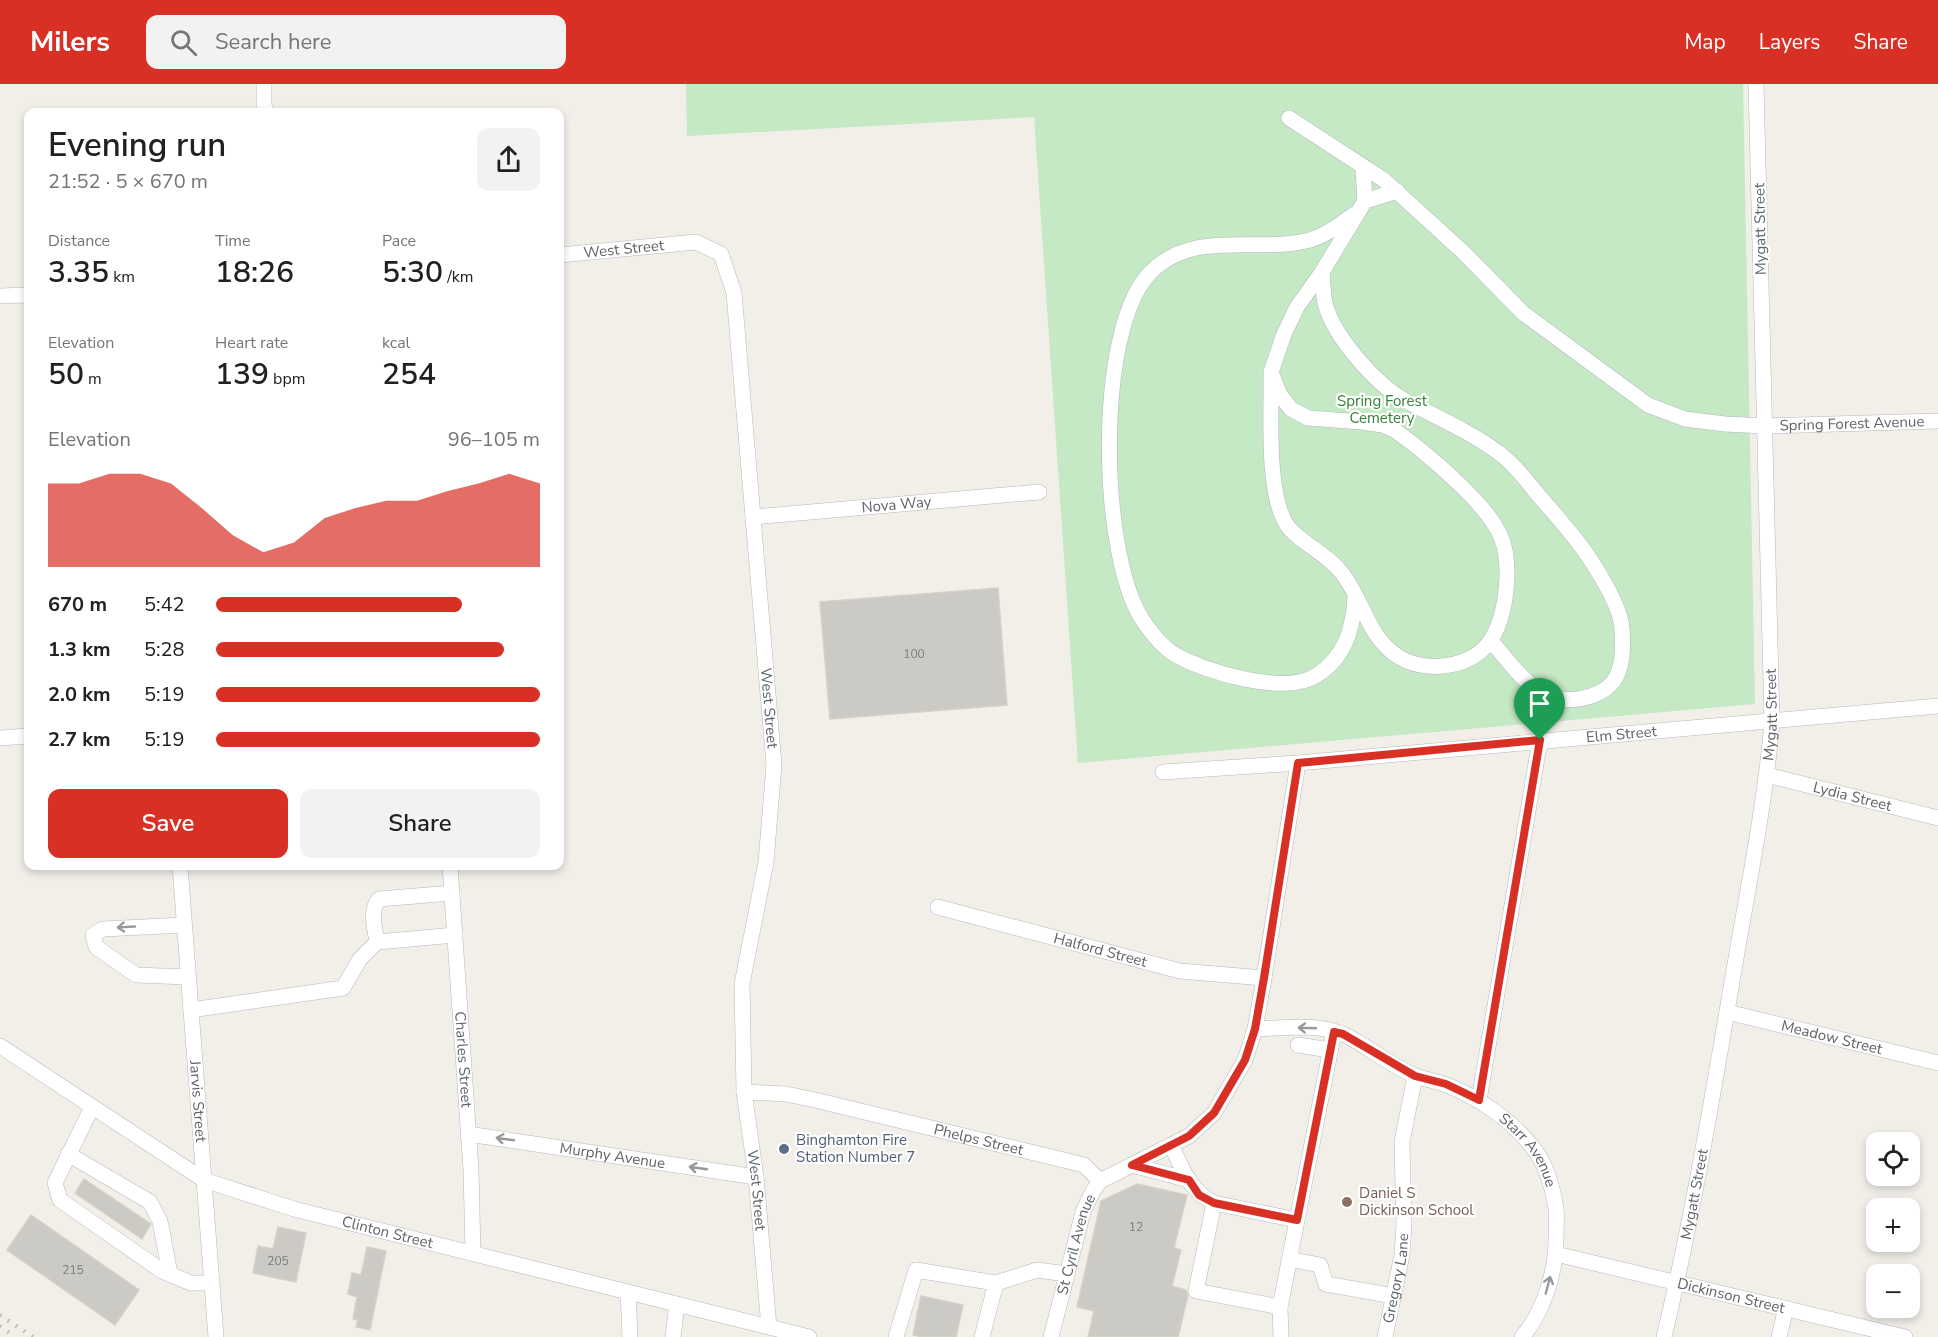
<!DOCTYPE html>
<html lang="en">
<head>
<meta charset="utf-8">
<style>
	:root { --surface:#fff; --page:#f2f2f2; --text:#202124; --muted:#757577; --accent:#d93025 }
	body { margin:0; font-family:"Nunito Sans",sans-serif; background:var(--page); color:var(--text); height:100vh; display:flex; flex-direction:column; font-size:22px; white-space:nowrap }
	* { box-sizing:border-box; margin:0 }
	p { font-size:20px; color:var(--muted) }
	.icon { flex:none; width:33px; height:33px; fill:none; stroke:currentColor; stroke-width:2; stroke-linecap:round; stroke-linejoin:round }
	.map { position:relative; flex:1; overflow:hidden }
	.details { position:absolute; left:24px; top:24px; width:540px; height:762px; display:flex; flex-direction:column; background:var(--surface); border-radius:12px; box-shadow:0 3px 9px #0003 }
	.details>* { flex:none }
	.controls { position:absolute; left:1866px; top:1048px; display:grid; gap:12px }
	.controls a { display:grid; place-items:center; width:54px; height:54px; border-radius:12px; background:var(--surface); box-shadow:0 3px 9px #0003; font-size:30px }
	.pin { position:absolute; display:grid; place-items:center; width:51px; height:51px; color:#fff; margin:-62px -26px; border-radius:50% 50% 50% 0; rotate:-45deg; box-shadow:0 0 6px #0007 }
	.pin .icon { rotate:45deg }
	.round { display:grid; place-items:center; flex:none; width:63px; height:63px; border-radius:12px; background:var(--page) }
	.summary { display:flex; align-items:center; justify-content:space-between; height:102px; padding:0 24px }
	h1 { font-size:33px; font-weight:600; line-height:45px }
	.metrics { display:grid; grid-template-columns:repeat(3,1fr); gap:9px; height:102px; padding:6px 24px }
	.metrics div { display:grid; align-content:center }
	.metrics b { font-size:30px; font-weight:600 }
	.metrics small { font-size:16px; font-weight:400 }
	.metrics p { font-size:16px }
	.chart { height:168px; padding:12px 24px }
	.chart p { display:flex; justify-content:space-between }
	.chart svg { width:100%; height:108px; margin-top:6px; fill:var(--accent); opacity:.7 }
	.button { display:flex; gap:12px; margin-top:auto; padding:12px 24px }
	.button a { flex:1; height:69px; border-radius:12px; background:var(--accent); color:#fff; font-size:24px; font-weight:600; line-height:69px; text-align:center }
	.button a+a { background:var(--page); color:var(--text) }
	ul { padding:0 24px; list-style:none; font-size:20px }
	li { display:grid; grid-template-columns:96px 72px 1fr; align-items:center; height:45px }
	li i { height:15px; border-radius:8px; background:var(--accent) }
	header { display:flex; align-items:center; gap:36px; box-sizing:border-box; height:84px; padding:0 30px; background:var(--accent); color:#fff }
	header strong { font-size:28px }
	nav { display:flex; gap:33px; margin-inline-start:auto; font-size:21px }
	.search { width:420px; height:54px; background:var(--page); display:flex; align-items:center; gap:15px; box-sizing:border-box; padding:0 21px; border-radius:12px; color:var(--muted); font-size:22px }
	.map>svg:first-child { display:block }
	.green { fill:#c5e8c5 }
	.building { fill:#cccac5; stroke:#d6d1c6; stroke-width:1.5 }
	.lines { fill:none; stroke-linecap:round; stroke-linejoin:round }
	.minor-casing { stroke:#b5b8bc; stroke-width:16 }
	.minor { stroke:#fff; stroke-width:15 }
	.rail { stroke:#b6b7b8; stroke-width:4.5; stroke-dasharray:1.5 8; stroke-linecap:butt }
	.oneway { stroke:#979a9d }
	.route-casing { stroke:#fff; stroke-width:12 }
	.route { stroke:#d93025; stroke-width:8 }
	.service-dot { fill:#5c6f8a; stroke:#fff; stroke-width:2 }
	.education-dot { fill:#8d6e63; stroke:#fff; stroke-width:2 }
	.labels { text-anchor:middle; stroke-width:4.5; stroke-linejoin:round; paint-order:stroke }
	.number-label { font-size:12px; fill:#7a7d7f }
	.street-label { font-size:15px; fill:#5f6368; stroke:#fff }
	.park-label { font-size:15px; fill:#348237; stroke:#fff }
	.service-label { font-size:15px; fill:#4e5e75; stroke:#fff; text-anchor:start }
	.education-label { font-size:15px; fill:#785e54; stroke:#fff; text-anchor:start }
</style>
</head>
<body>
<header>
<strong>Milers</strong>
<div class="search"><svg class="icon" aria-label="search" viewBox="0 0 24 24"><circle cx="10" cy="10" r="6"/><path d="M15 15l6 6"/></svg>Search here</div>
<nav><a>Map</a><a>Layers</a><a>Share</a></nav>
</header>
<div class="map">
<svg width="1938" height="1253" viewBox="0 0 1938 1253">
	<rect width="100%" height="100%" fill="#f1efe8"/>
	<path class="green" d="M 686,0 L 1743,0 L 1755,620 L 1078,679 L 1034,33 L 687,52 Z"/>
	<g class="building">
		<path d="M 998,504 L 1007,621 L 830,635 L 820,518 Z"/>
		<path d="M 84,1095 L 151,1140 L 142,1155 L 75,1109 Z"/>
		<path d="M 1137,1100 L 1187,1111 L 1174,1164 L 1181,1166 L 1172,1202 L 1186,1206 L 1188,1211 L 1178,1253 L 1088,1253 L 1094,1227 L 1077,1223 L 1101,1117 Z"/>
		<path d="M 31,1131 L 139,1206 L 115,1241 L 7,1166 Z"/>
		<path d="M 278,1143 L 306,1149 L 296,1198 L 253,1189 L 258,1162 L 273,1165 Z"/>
		<path d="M 367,1163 L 386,1167 L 370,1246 L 356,1243 L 358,1236 L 353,1235 L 357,1213 L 348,1210 L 352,1189 L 361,1191 Z"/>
		<path d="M 921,1212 L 963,1221 L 956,1253 L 923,1253 L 913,1251 Z"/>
	</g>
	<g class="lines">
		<g class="minor-casing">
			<g id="minor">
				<path d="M 264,0 L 264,22 L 267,28"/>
				<path id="s1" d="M 1289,34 L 1384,96 L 1462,167 L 1523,229 L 1648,321 L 1685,335 L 1725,340 L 1765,342 L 1938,337"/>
				<path d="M 1363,83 L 1365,117"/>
				<path d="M 1353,131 C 1339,141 1326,151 1310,156 C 1257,170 1193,144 1150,189 C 1094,246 1099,480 1146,541 C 1153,551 1163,563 1174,570 C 1204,588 1286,612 1317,591 C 1345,573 1353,545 1355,514"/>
				<path id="s2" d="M 560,171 L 696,158 L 721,170 L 734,209 L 774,681 L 766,778 L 742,900 L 744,1008 L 756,1093 L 769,1243"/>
				<path d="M 1322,188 C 1323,198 1323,209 1325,219 C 1333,252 1375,299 1404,316 C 1436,333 1469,347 1499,369 C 1515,381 1527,397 1539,412 C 1556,431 1573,450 1588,472 C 1600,490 1621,523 1622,545 C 1623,561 1624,584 1613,598 C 1598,616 1562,621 1542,609 C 1522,597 1506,574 1491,557"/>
				<path d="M 0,212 L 28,211"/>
				<path d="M 1271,288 C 1272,327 1265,413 1289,444 C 1304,461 1327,470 1341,488 C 1363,514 1367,554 1399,573 C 1426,590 1475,584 1492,554 C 1507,529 1512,479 1501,453 C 1488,420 1426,369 1396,347 L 1383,341 L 1362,338 L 1308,334 L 1291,325 L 1280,311 L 1271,288 L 1284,250 L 1297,223 L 1322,188 L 1365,117 L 1397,107"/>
				<path id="s3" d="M 753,433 L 1039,408"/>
				<path d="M 0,654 L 28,652"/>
				<path id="s4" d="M 1163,688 L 1298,679 L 1938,622"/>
				<path id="s5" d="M 1767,691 L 1938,734"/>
				<path id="s6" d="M 180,782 L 216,1253"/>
				<path id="s7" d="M 450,782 L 471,1086 L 473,1169"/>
				<path id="s8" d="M 938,823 L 1180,887 L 1264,894"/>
				<path d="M 184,841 L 103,845 L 93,851 L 96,863 L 136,891 L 188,893"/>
				<path d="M 377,858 C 375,844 369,827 379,815 L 452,809"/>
				<path d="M 191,926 L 343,904 L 360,875 L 377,858 L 455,851"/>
				<path id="s9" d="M 1727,928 L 1938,979"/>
				<path id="s10" d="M 1255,945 C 1283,944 1318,939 1345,951 C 1369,963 1391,982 1416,992 C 1426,996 1437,997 1447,1001 C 1479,1014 1513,1037 1534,1065 C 1546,1080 1553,1105 1556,1124 C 1557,1134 1556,1146 1556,1156 C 1556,1188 1543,1229 1522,1253"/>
				<path d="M 1298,961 L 1330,966"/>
				<path id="s11" d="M 0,962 L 204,1096 L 294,1125 L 809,1253"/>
				<path id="s12" d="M 744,1008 L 786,1010 L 815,1016 L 1084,1081 L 1100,1097"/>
				<path d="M 1479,1016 L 1540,656"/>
				<path d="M 92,1023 L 55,1099 L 60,1116 L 162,1187 L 191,1199 L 212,1199"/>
				<path id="s13" d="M 468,1050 L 756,1093"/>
				<path d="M 1171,1061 C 1184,1087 1188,1105 1214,1119 L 1196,1207 L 1280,1223 L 1281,1253"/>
				<path d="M 68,1070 L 150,1118 L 160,1137 L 170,1190"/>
				<path d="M 1132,1081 L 1189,1096"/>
				<path d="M 1214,1119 L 1297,1136"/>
				<path id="s14" d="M 1556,1170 L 1905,1253"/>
				<path d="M 1289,1175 L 1320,1181 L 1326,1200 L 1394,1212"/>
				<path d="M 628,1208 L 630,1253"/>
				<path d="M 1280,1223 L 1334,948"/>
				<path d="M 673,1253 L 677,1220"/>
				<path d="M 896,1253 L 916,1186 L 996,1199 L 1037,1186 L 1067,1190"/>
				<path d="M 982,1253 L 996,1199"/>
				<path id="s15" d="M 1051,1253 L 1083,1128 L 1093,1107 L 1100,1097 L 1189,1052 L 1214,1029 L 1245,976 L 1255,945 L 1264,894 L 1298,679"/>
				<path id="s16" d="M 1385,1253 L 1402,1171 L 1404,1140 L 1402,1058 L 1415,992"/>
				<path id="s17" d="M 1664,1253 C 1693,1132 1713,1009 1734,886 C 1748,803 1765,721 1772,638 L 1756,0"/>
				<path d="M 1779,1253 L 1786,1224"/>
			</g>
		</g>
		<use href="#minor" class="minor"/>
		<g class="rail">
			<path d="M 0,1231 L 33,1253"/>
			<path d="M 0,1242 L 15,1253"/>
		</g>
	</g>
	<defs><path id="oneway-shaft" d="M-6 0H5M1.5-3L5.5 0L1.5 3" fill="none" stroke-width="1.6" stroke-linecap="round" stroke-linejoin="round" transform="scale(1.5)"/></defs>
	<g class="oneway">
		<use href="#oneway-shaft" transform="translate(126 843) rotate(177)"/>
		<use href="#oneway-shaft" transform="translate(1307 944) rotate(-178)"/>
		<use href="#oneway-shaft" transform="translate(505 1055) rotate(-172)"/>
		<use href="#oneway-shaft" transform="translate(698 1084) rotate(-172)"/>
		<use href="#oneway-shaft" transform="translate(1548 1201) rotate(-75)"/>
	</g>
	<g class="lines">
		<g class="route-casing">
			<path id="route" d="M 1540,656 L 1479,1016 L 1446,1000 L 1415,992 L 1343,950 L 1334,948 L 1297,1136 L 1214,1119 L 1199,1111 L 1189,1096 L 1132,1081 L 1189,1052 L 1214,1029 L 1245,976 L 1255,945 L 1264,894 L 1298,679 Z"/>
		</g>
		<use href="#route" class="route"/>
	</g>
	<circle class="service-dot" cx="784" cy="1065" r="6"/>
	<circle class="education-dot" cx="1347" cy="1118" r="6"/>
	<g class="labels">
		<g class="number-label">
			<text x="914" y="574">100</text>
			<text x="1136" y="1147">12</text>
			<text x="278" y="1181">205</text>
			<text x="73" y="1190">215</text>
		</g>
		<g class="street-label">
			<text transform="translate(1760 145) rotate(-91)" y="5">Mygatt Street</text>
			<text dy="5" stroke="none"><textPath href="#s2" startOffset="64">West Street</textPath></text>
			<text dy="5" stroke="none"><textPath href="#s1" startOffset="668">Spring Forest Avenue</textPath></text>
			<text dy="5" stroke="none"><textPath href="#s3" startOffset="144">Nova Way</textPath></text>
			<text dy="5" stroke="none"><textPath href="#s2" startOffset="622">West Street</textPath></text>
			<text dy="5" stroke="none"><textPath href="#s17" startOffset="632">Mygatt Street</textPath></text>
			<text dy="5" stroke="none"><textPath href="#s4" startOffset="460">Elm Street</textPath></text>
			<text dy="5" stroke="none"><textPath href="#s5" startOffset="88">Lydia Street</textPath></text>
			<text dy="5" stroke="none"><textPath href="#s8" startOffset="168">Halford Street</textPath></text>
			<text dy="5" stroke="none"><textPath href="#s9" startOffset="108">Meadow Street</textPath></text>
			<text dy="5" stroke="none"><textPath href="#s7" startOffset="194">Charles Street</textPath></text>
			<text dy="5" stroke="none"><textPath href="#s6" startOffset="236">Jarvis Street</textPath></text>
			<text dy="5" stroke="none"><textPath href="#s12" startOffset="240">Phelps Street</textPath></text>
			<text dy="5" stroke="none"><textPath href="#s10" startOffset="312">Starr Avenue</textPath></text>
			<text dy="5" stroke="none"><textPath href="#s13" startOffset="146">Murphy Avenue</textPath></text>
			<text dy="5" stroke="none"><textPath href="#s2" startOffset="1108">West Street</textPath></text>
			<text dy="5" stroke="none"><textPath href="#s17" startOffset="146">Mygatt Street</textPath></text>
			<text dy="5" stroke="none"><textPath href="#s11" startOffset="435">Clinton Street</textPath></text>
			<text dy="5" stroke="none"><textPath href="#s15" startOffset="96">St Cyril Avenue</textPath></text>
			<text dy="5" stroke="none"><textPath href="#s16" startOffset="60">Gregory Lane</textPath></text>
			<text dy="5" stroke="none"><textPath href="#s14" startOffset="180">Dickinson Street</textPath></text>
		</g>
		<g class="park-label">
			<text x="1382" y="322">Spring Forest<tspan x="1382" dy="17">Cemetery</tspan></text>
		</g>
		<g class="service-label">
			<text x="796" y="1061">Binghamton Fire<tspan x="796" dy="17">Station Number 7</tspan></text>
		</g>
		<g class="education-label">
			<text x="1359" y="1114">Daniel S<tspan x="1359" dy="17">Dickinson School</tspan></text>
		</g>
	</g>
</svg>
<div class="controls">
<a><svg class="icon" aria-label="locate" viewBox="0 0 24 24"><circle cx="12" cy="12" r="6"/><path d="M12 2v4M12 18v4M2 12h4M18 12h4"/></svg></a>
<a>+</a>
<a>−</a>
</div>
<div class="pin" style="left:1540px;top:656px;background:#1e9e55"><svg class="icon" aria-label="arrive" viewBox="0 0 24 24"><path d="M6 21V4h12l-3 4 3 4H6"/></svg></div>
<section class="details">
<div class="summary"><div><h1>Evening run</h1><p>21:52 · 5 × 670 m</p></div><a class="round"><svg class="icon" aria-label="share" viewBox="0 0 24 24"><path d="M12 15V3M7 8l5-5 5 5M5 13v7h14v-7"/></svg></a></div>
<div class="metrics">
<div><p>Distance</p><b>3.35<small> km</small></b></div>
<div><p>Time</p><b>18:26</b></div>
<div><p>Pace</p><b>5:30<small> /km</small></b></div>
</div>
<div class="metrics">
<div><p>Elevation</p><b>50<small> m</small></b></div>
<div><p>Heart rate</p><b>139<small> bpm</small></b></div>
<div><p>kcal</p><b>254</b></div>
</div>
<div class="chart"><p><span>Elevation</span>96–105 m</p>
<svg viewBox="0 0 160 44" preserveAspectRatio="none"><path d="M0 44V10L10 10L20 6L30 6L40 10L50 20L60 31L70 38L80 34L90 24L100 20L110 17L120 17L130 13L140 10L150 6L160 10V44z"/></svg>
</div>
<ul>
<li><b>670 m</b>5:42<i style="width:76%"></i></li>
<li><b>1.3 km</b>5:28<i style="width:89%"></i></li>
<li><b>2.0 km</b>5:19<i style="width:100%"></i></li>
<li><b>2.7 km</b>5:19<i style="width:100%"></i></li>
</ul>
<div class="button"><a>Save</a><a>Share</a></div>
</section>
</div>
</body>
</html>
